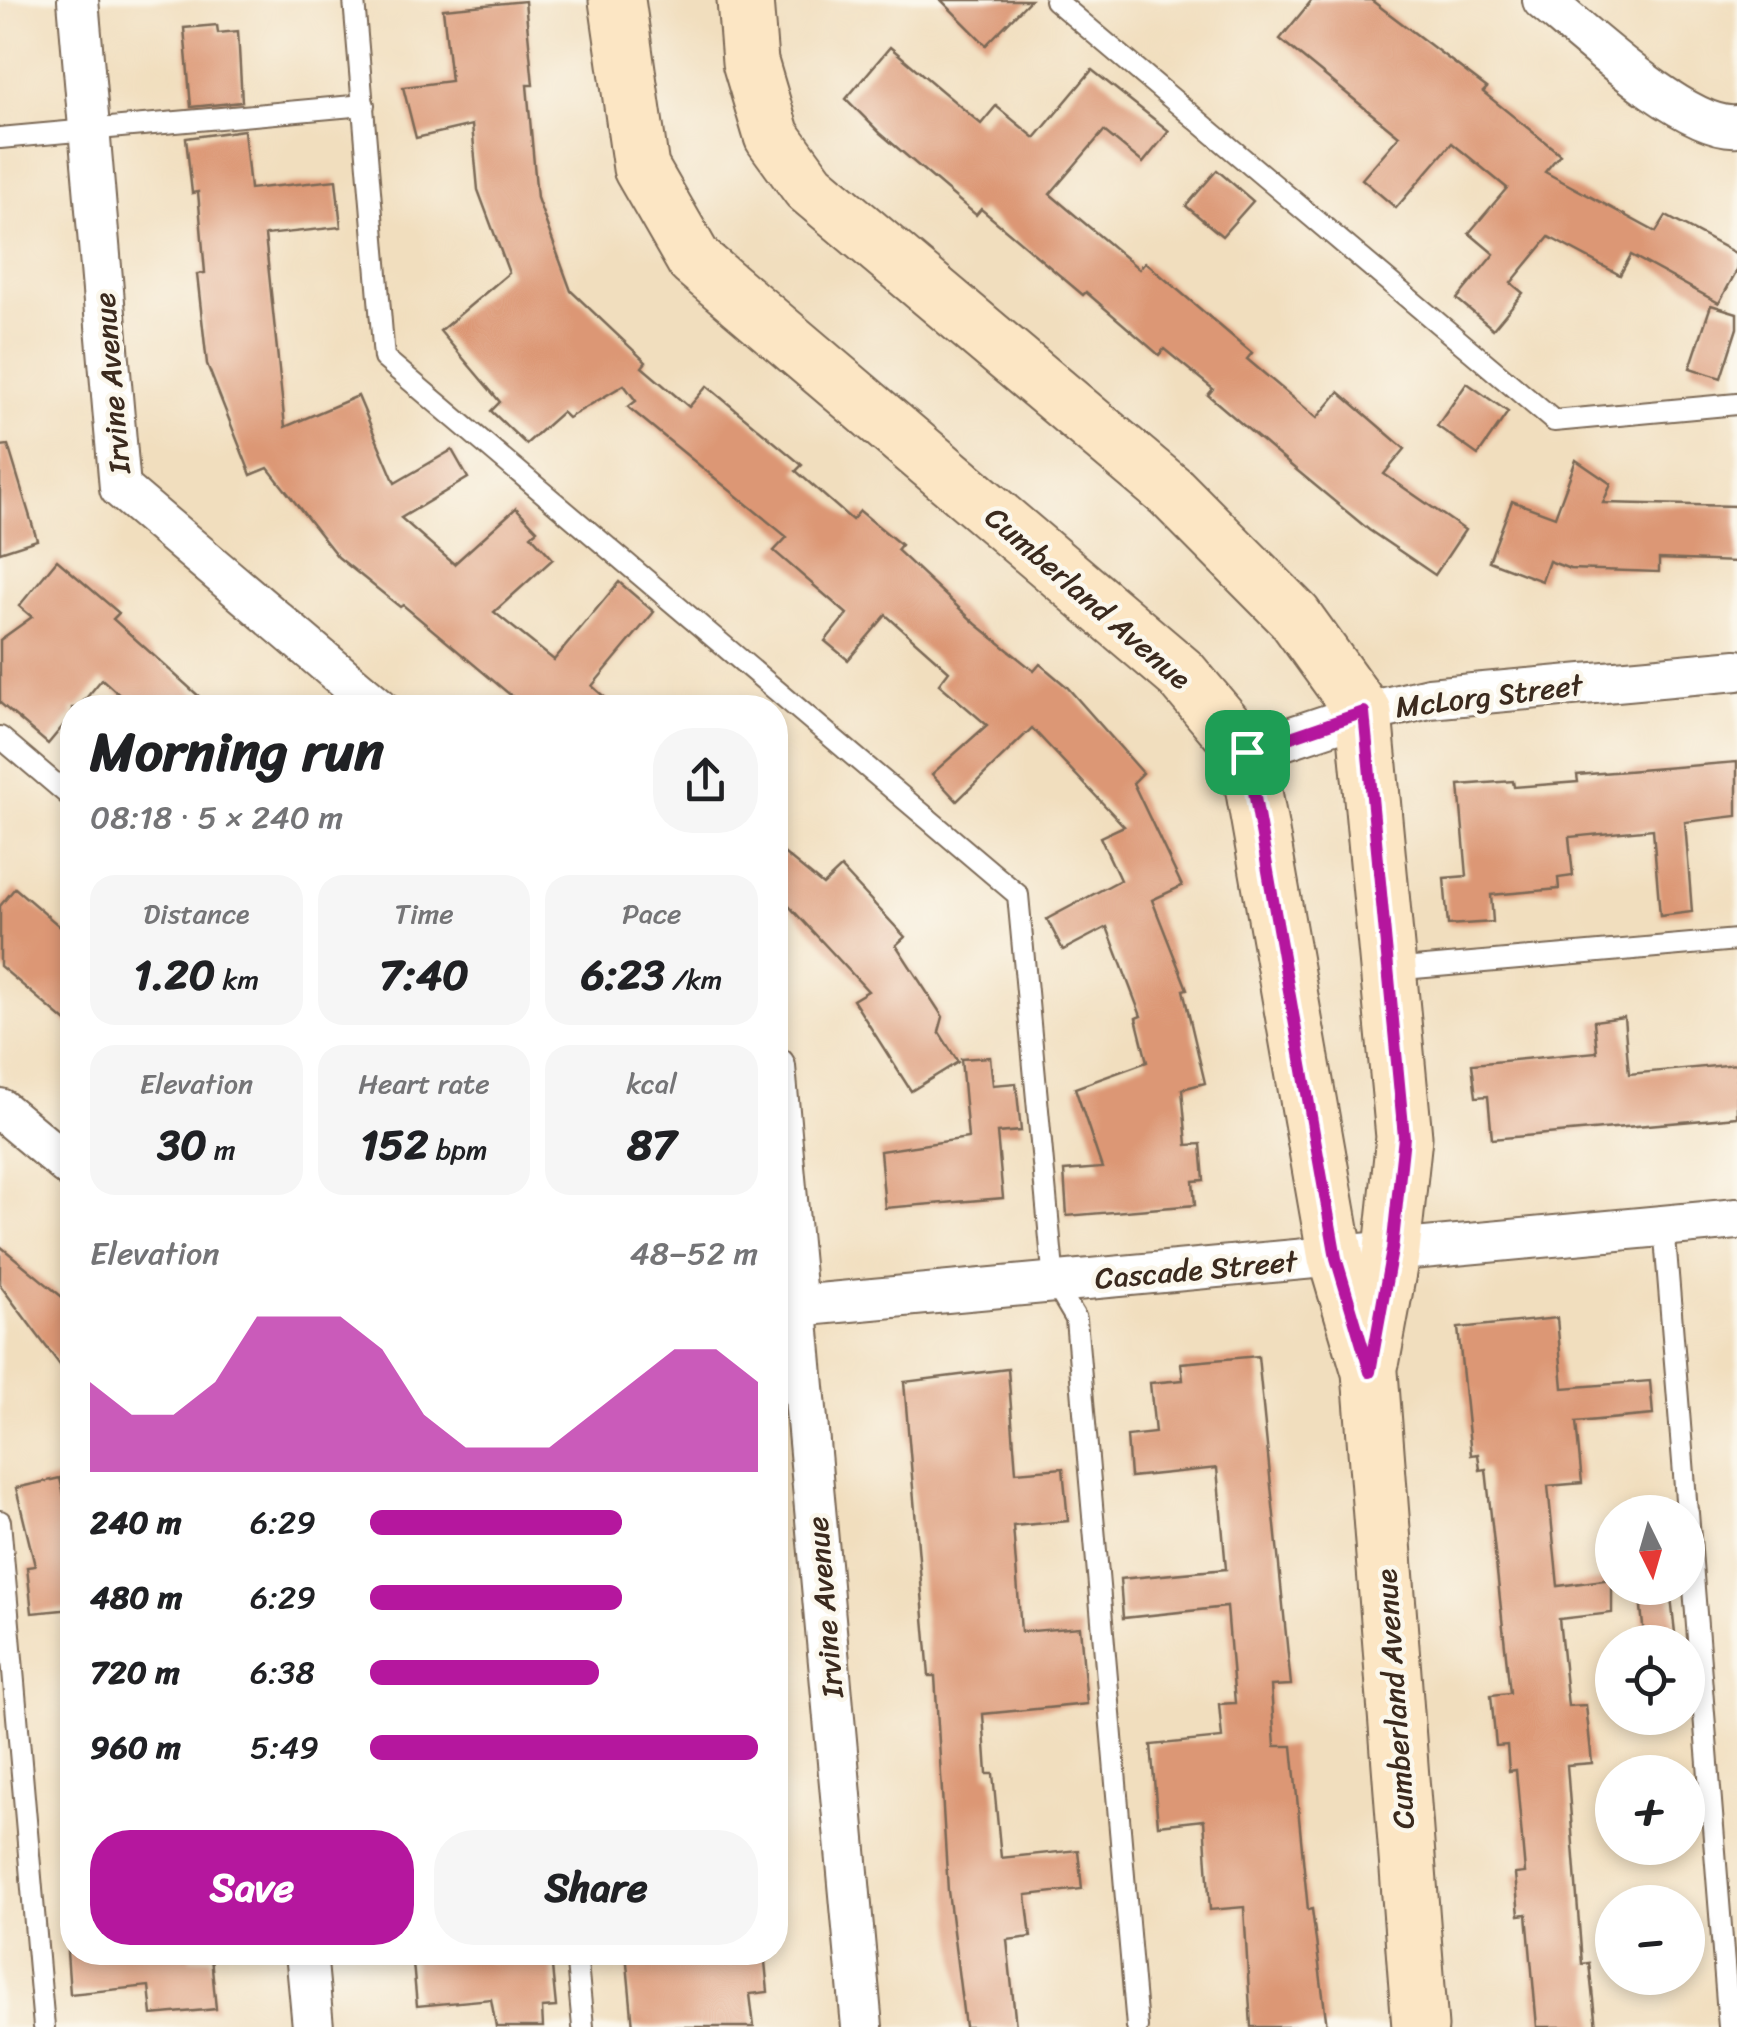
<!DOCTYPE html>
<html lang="en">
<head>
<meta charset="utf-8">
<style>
	:root { --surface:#fff; --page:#f6f6f6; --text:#202124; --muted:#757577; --accent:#b5179e }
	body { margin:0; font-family:Sriracha,sans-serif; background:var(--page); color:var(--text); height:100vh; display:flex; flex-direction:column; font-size:38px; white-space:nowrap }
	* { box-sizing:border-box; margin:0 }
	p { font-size:32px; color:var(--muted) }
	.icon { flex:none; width:55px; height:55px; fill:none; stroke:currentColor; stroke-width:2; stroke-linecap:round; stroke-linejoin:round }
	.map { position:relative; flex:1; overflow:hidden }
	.panel { position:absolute; left:60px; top:695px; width:728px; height:1270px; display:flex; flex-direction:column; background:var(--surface); border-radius:40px; box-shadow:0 5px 15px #0003 }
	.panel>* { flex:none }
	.needle { width:65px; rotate:175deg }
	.tools { position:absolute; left:1595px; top:1495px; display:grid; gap:20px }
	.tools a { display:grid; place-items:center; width:110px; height:110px; border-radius:50%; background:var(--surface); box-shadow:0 5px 15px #0003; font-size:50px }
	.pin { position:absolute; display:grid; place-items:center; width:85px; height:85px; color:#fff; margin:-42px; border-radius:20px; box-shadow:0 5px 15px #0006 }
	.round { display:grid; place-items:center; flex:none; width:105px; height:105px; border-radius:40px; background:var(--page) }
	.summary { display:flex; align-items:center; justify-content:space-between; height:170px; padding:0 30px }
	h1 { font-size:55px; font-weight:700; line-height:75px }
	.metrics { display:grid; grid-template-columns:repeat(3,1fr); gap:15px; height:170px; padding:10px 30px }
	.metrics div { display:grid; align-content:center; border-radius:25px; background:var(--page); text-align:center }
	.metrics b { font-size:42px; font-weight:700 }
	.metrics small { font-size:28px; font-weight:400 }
	.metrics p { font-size:28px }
	.chart { height:280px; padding:20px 30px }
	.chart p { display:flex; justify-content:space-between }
	.chart svg { width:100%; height:180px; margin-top:10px; fill:var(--accent); opacity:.7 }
	.action { display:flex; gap:20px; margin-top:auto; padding:20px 30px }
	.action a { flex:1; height:115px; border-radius:40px; background:var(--accent); color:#fff; font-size:40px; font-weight:700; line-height:115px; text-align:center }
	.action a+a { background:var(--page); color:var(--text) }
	ul { padding:0 30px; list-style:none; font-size:32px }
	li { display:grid; grid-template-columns:160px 120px 1fr; align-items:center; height:75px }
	li i { height:25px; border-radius:12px; background:var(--accent) }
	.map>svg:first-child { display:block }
	.building { fill:#dc9774 }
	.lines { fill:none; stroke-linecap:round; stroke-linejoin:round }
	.lane-casing { stroke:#7b6956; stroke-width:24 }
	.street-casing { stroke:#7b6956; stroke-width:44 }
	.secondary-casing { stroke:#7b6956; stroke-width:59 }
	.lane { stroke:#fff; stroke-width:20 }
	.street { stroke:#fff; stroke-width:40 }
	.secondary { stroke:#fce6c4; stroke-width:55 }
	.route-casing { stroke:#fff; stroke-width:20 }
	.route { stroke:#b5179e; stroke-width:12 }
	.labels { text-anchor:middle; stroke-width:9; stroke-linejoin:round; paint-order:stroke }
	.street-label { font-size:30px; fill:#3b2a1e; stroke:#fbf7ec }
</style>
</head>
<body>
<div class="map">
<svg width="1737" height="2027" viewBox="0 0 1737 2027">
	<rect width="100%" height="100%" fill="#fbf7ec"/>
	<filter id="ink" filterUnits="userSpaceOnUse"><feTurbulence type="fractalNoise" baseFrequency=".01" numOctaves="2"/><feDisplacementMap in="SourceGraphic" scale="20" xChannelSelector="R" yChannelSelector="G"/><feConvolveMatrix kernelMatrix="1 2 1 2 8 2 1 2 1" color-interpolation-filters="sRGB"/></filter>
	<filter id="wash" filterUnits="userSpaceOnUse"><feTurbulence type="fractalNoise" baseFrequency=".0048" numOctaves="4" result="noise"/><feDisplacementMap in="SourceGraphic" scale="40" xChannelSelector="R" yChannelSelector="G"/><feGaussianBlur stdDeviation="2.25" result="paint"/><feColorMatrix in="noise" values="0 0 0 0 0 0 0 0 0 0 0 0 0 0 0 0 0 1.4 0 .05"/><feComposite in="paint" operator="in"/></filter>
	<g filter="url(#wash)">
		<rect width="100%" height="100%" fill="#f1debe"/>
		<g id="blocks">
			<g class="building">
				<path d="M 941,0 L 1030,0 L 986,45 Z"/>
				<path d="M 1312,0 L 1371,0 L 1487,88 L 1483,92 L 1560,154 L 1545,172 L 1656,232 L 1666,216 L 1737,254 L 1737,270 L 1719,303 L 1631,255 L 1620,275 L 1549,237 L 1511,283 L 1523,293 L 1493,329 L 1457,299 L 1494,254 L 1469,233 L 1507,188 L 1452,143 L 1396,208 L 1362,179 L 1399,136 L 1280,39 Z"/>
				<path d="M 525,1 L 533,85 L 527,85 L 537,198 L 571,291 L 646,362 L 642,367 L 689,407 L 707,386 L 802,465 L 796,471 L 852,520 L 860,511 L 901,545 L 897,550 L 976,624 L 1034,671 L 1040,664 L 1067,687 L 1143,773 L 1133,783 L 1182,886 L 1152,900 L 1187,989 L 1183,990 L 1205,1083 L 1182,1089 L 1187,1145 L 1201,1144 L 1204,1180 L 1193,1181 L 1195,1205 L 1067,1216 L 1064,1171 L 1102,1168 L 1075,1088 L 1147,1062 L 1136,1018 L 1141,1016 L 1107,927 L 1063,950 L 1047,919 L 1120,880 L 1100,837 L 1124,826 L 1032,728 L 957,801 L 932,774 L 987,725 L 939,684 L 949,671 L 886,615 L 848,660 L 825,641 L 847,614 L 774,551 L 787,537 L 628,407 L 636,401 L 624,385 L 568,418 L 562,412 L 526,444 L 491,411 L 500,402 L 440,331 L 509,273 L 478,190 L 472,125 L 416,138 L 403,87 L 451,81 L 443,9 Z"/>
				<path d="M 217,25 L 218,33 L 238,31 L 242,102 L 191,107 L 184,28 Z"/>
				<path d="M 890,47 L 981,124 L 996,106 L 1035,138 L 1092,70 L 1169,131 L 1143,163 L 1104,131 L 1050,194 L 1139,269 L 1145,262 L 1252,353 L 1247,359 L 1317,418 L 1339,392 L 1405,449 L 1384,474 L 1465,530 L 1435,575 L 1369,530 L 1270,448 L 1208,395 L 1213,389 L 1164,349 L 1159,355 L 1086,292 L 1083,295 L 981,209 L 976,215 L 880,133 L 846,99 Z"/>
				<path d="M 244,130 L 250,189 L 336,180 L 341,227 L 265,235 L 285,427 L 358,396 L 395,483 L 452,450 L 468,478 L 401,518 L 454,564 L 516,508 L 537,530 L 531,535 L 553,559 L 494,612 L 554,660 L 619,582 L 654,612 L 592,686 L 617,708 L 526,708 L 403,605 L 400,607 L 338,557 L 268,468 L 251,475 L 207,364 L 197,274 L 205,273 L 198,192 L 192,193 L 186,138 Z"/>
				<path d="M 1217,170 L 1253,201 L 1222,236 L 1186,206 Z"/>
				<path d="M 1711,305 L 1737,313 L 1737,328 L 1721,378 L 1690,368 Z"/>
				<path d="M 1467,383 L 1508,412 L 1478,455 L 1437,426 Z"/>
				<path d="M 8,445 L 37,540 L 0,552 L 0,446 Z"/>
				<path d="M 1576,460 L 1611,484 L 1603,503 L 1737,506 L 1737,562 L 1659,559 L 1659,572 L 1570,569 L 1549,561 L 1542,581 L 1489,561 L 1512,501 L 1555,517 Z"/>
				<path d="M 57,560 L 119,613 L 113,619 L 212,708 L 134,708 L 102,679 L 78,708 L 72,708 L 72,715 L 48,744 L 0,703 L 0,640 L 32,617 L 19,606 Z"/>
				<path d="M 1737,762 L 1737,816 L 1685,822 L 1692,912 L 1660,916 L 1653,829 L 1569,837 L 1573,876 L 1558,878 L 1559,889 L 1491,895 L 1493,922 L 1448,925 L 1444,878 L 1467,876 L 1459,785 L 1513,781 L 1514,787 L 1578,782 L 1577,775 Z"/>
				<path d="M 775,846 L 823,885 L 841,868 L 905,937 L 896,945 L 943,1017 L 939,1032 L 958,1062 L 911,1091 L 853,1000 L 868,991 L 775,891 Z"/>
				<path d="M 15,888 L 72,937 L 72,1027 L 0,966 L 0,906 Z"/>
				<path d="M 1624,1017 L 1629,1074 L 1737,1064 L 1737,1117 L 1492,1139 L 1488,1096 L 1476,1097 L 1472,1064 L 1597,1052 L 1594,1021 Z"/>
				<path d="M 990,1057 L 993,1085 L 1016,1083 L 1021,1131 L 997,1133 L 1003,1198 L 885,1208 L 880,1151 L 968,1138 L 961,1059 Z"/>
				<path d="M 0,1246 L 72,1305 L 72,1381 L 0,1285 Z"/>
				<path d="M 1557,1318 L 1563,1388 L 1650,1381 L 1653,1415 L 1576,1422 L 1582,1483 L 1548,1486 L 1558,1586 L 1612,1579 L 1612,1613 L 1559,1619 L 1568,1706 L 1586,1705 L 1592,1763 L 1567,1765 L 1582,1964 L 1589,1963 L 1596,2027 L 1537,2027 L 1527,1914 L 1519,1915 L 1515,1874 L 1525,1873 L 1516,1770 L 1509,1771 L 1507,1745 L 1496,1746 L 1491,1695 L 1510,1693 L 1486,1469 L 1480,1470 L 1478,1454 L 1471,1455 L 1458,1328 Z"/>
				<path d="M 1258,1356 L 1291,1685 L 1271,1686 L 1275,1746 L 1292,1746 L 1308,1910 L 1312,1909 L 1327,2027 L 1251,2027 L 1244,1907 L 1210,1910 L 1204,1820 L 1158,1825 L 1151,1745 L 1222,1738 L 1219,1704 L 1235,1703 L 1227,1607 L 1123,1618 L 1120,1579 L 1226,1569 L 1217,1468 L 1130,1477 L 1127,1436 L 1155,1433 L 1150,1383 L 1183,1380 L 1181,1363 Z"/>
				<path d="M 1008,1369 L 1016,1472 L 1063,1468 L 1068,1521 L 1013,1526 L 1021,1632 L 1080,1627 L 1087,1704 L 983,1714 L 987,1774 L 993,1774 L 1001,1858 L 1078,1850 L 1082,1889 L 1026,1895 L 1031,1937 L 1007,1940 L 1016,2027 L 965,2027 L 948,1891 L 935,1676 L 929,1676 L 904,1382 Z"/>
				<path d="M 60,1478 L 72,1530 L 72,1609 L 32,1613 L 27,1567 L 35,1566 L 16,1488 Z"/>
				<path d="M 1639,1588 L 1670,1588 L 1675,1633 L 1644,1636 Z"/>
				<path d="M 67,1952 L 189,1952 L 190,1959 L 211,1957 L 216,2009 L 152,2015 L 149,1986 L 70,1994 Z"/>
				<path d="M 412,1952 L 487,1952 L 488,1962 L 551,1957 L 556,2007 L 542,2008 L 543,2027 L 496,2027 L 491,1999 L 417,2006 Z"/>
				<path d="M 626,1952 L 764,1952 L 768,1992 L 750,1994 L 754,2027 L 633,2027 Z"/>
			</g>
		</g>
	</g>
	<g filter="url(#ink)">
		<use href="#blocks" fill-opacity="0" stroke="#7b6956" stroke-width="2.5"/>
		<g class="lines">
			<g class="lane-casing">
				<g id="lane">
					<path d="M 354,0 L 384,358 L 1018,895 L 1054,1282 L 1076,1319 L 1137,2027"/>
					<path d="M 1055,0 L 1554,421 L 1737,404"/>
					<path d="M 0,138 L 364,105"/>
					<path d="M 0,737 L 72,798"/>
					<path d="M 1391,970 L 1737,940"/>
					<path d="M 1664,1225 L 1687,1512"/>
					<path d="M 1688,1513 L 1729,2027"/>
					<path d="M 0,1521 L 44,2027"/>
					<path d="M 576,1952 L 583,2027"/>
				</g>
			</g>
			<g class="street-casing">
				<g id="street">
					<path d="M 78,0 L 120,488 L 379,708"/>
					<path d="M 1543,0 C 1583,33 1687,131 1737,126"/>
					<path d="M 1247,752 L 1364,713 L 1429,698 L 1737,670"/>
					<path d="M 775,1067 L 862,2027"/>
					<path d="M 0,1109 L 72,1169"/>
					<path d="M 775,1308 L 1737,1219"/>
					<path d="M 306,1952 L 313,2027"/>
				</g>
			</g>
			<g class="secondary-casing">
				<g id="secondary">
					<path d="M 617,0 L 641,168 L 694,260 L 1181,674 L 1247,752 L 1336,1258 L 1370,1372 L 1420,2027"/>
					<path d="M 745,0 L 750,62 L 772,136 L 809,187 L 1171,492 L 1294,616 L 1364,713 L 1404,1137 L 1392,1250 L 1372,1359"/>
				</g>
			</g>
			<use href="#lane" class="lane"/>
			<use href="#street" class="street"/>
			<use href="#secondary" class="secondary"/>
		</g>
	</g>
	<g class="lines" filter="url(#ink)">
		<g class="route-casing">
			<path id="route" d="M 1364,712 L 1404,1137 L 1392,1250 L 1370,1372 L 1336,1258 L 1247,752 Z"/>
		</g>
		<use href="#route" class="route"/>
	</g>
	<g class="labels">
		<g class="street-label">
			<text transform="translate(112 383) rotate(-95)" y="10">Irvine Avenue</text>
			<text transform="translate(1088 598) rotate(41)" y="10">Cumberland Avenue</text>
			<text transform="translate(1489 696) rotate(-7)" y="10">McLorg Street</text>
			<text transform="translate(1196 1270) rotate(-5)" y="10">Cascade Street</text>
			<text transform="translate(825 1607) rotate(-95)" y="10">Irvine Avenue</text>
			<text transform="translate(1395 1699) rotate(-94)" y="10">Cumberland Avenue</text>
		</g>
	</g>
</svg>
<div class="tools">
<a><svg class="needle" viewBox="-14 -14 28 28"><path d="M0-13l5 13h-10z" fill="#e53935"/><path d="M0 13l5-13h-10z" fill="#757577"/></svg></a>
<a><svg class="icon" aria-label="locate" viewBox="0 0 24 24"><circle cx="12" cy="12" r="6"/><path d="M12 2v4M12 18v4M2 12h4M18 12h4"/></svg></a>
<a>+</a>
<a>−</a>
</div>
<div class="pin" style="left:1247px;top:752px;background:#1e9e55"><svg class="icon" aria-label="arrive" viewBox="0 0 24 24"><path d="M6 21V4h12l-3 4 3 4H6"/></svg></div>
<section class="panel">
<div class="summary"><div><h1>Morning run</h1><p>08:18 · 5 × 240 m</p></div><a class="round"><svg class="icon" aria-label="share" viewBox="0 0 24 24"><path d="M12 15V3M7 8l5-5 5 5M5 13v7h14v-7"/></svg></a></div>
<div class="metrics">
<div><p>Distance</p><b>1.20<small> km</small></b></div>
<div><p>Time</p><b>7:40</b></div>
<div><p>Pace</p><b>6:23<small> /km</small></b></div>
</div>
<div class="metrics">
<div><p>Elevation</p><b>30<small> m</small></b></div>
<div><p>Heart rate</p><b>152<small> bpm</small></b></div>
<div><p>kcal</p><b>87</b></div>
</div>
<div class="chart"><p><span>Elevation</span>48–52 m</p>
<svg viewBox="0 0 160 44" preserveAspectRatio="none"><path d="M0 44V22L10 30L20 30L30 22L40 6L50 6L60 6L70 14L80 30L90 38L100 38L110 38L120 30L130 22L140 14L150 14L160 22V44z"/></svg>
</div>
<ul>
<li><b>240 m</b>6:29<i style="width:65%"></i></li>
<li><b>480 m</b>6:29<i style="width:65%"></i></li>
<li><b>720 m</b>6:38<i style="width:59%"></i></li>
<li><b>960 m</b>5:49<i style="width:100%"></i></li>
</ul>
<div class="action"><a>Save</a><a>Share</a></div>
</section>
</div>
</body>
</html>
